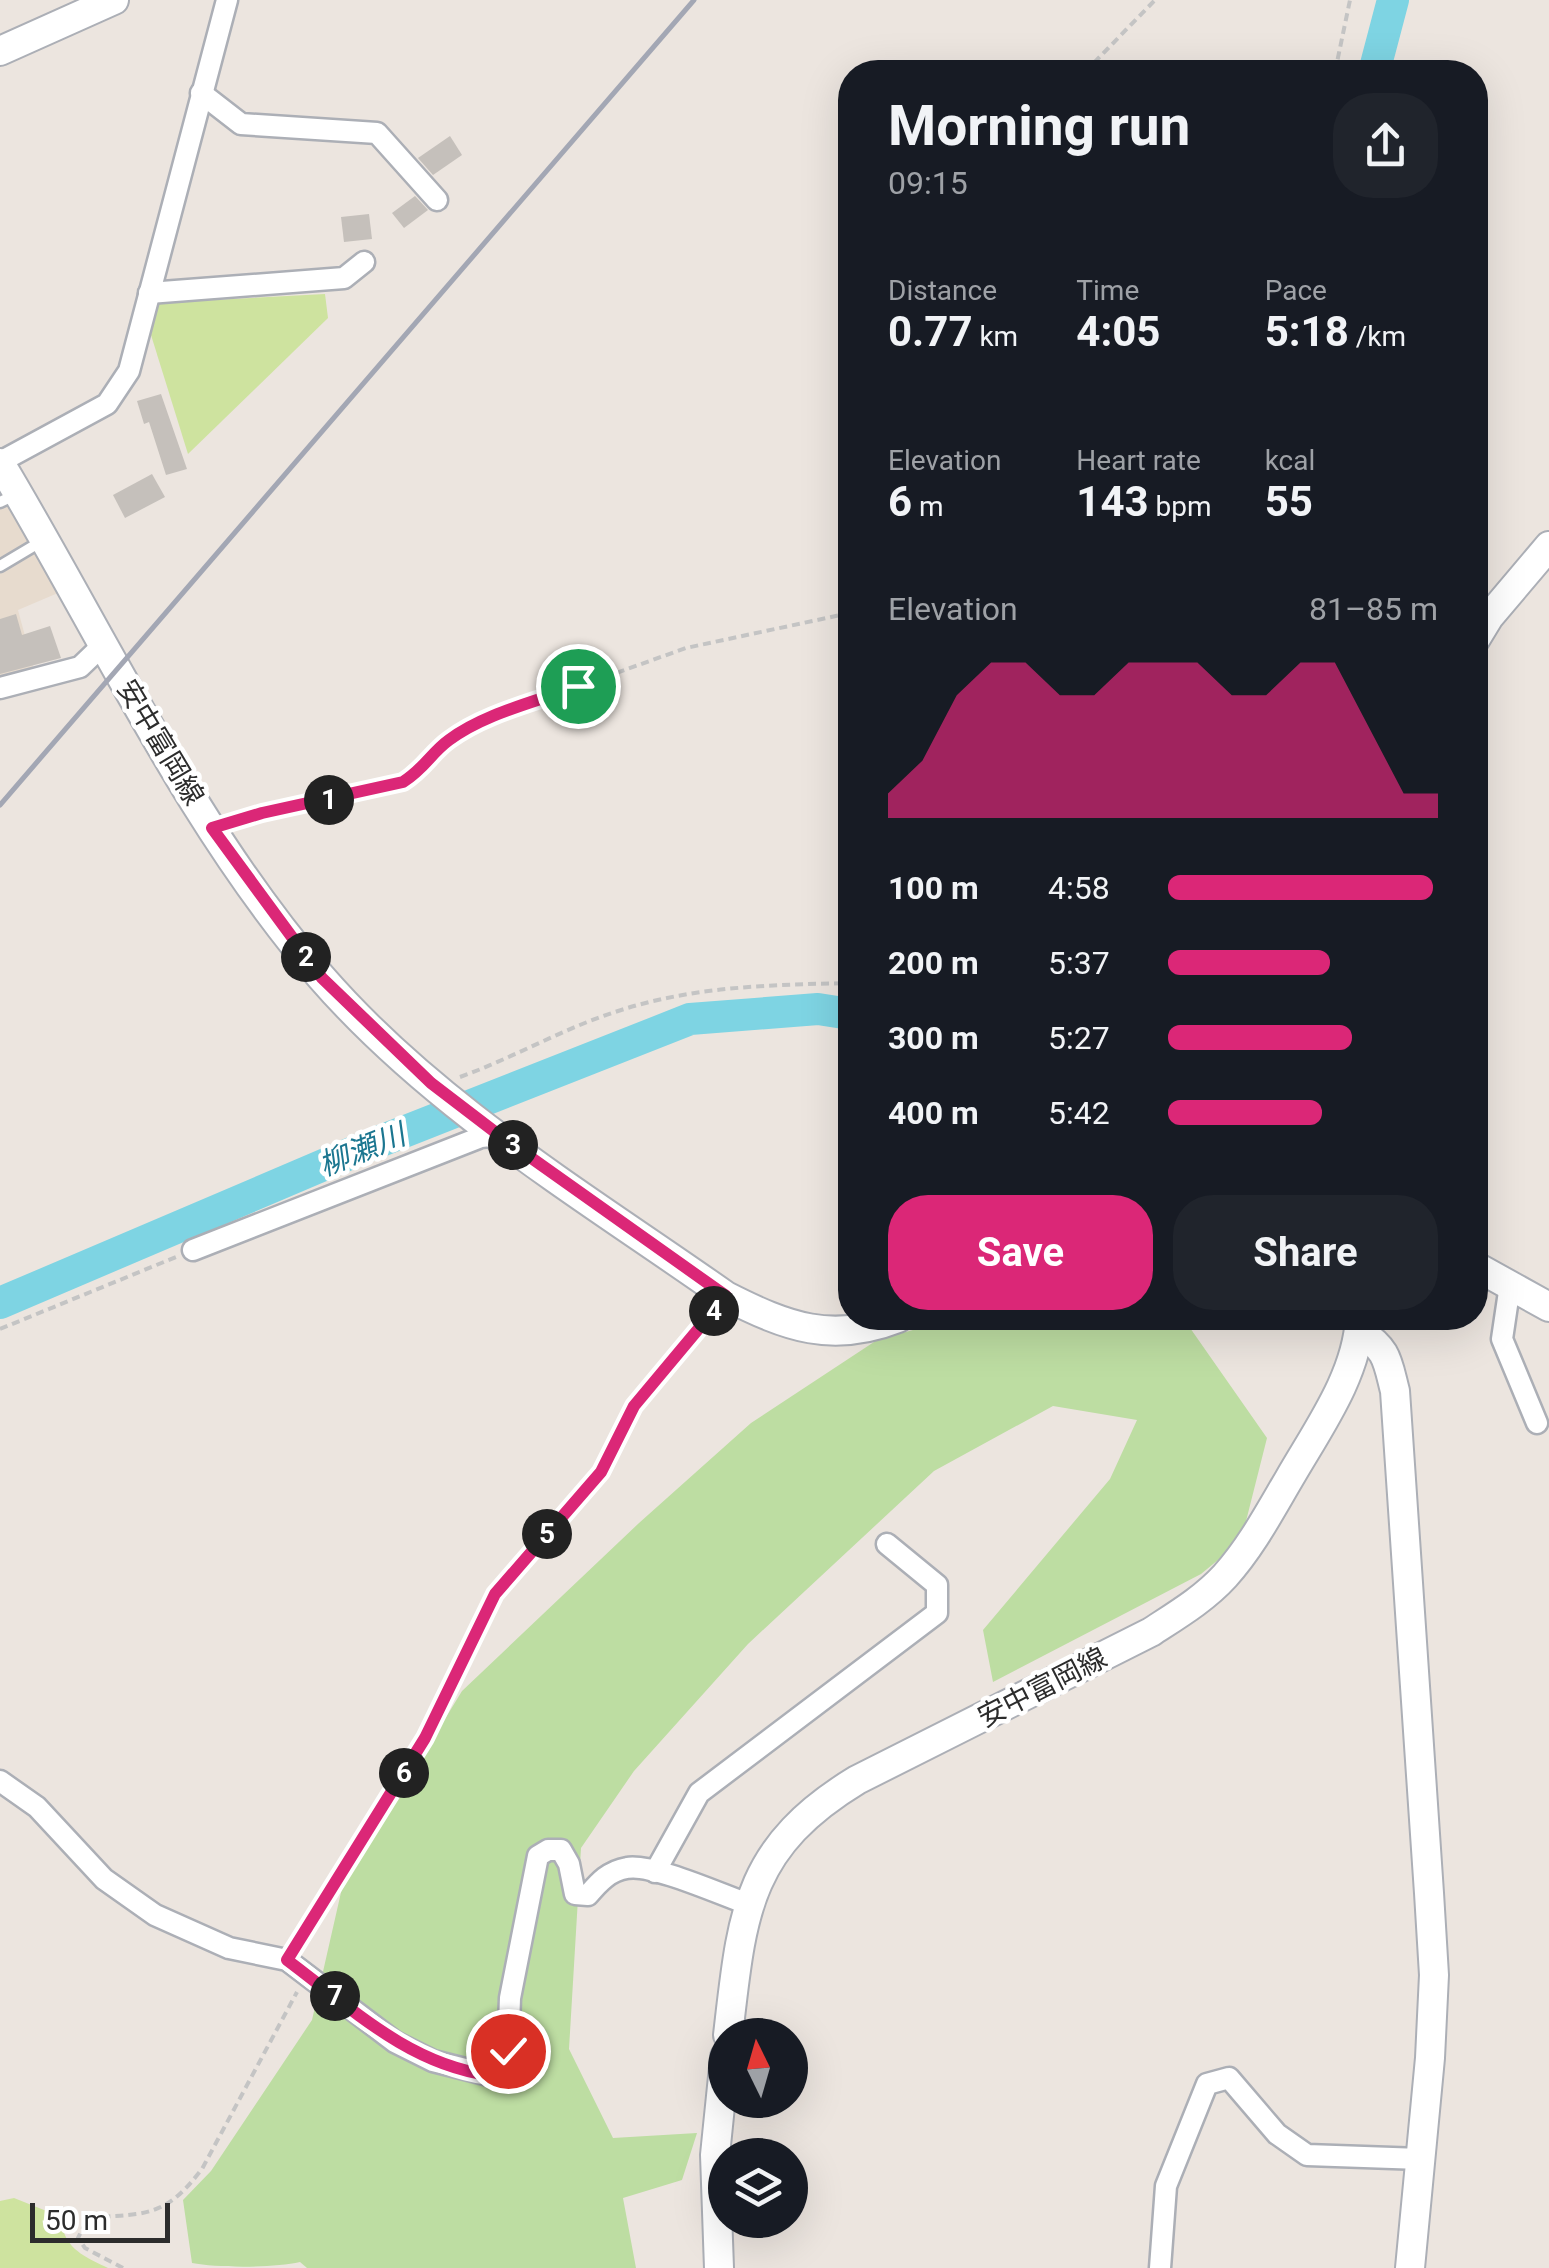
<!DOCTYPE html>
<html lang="en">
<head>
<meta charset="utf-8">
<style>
	:root { --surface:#171b24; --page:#20242c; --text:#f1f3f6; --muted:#9ea1a6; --accent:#db2777 }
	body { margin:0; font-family:Roboto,"Noto Sans JP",sans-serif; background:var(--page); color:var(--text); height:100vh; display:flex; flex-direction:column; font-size:38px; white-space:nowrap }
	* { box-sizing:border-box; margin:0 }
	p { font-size:32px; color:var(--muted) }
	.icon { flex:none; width:55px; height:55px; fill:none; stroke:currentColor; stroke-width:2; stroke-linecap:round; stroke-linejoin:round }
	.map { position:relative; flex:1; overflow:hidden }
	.side { position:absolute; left:838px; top:60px; width:650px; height:1270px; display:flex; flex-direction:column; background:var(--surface); border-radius:40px; box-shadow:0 10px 40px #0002 }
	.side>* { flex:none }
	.needle { width:65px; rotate:355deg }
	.fabs { position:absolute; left:708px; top:2018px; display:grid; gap:20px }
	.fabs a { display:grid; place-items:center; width:100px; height:100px; border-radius:50%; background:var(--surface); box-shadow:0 10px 40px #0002; font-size:50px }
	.scale { position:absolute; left:30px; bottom:25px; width:140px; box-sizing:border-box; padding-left:10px; border:5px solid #2c2c2c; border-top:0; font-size:28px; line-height:35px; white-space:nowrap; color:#2c2c2c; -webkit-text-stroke:8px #fff; paint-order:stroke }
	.pin { position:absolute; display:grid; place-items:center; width:85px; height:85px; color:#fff; margin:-42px; border:5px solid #fff; border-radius:50%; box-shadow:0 2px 10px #0007 }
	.km { position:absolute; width:50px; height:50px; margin:-25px; border-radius:50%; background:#222; color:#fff; font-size:28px; line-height:50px; text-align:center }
	.round { display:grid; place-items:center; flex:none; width:105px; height:105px; border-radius:40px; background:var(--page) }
	.summary { display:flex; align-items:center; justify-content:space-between; height:170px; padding:0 50px }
	h1 { font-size:55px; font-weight:700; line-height:75px }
	.metrics { display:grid; grid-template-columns:repeat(3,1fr); gap:15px; height:170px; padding:10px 50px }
	.metrics div { display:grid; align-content:center }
	.metrics b { font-size:42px; font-weight:700 }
	.metrics small { font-size:28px; font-weight:400 }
	.metrics p { font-size:28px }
	.chart { height:280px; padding:20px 50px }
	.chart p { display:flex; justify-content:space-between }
	.chart svg { width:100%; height:180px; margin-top:10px; fill:var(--accent); opacity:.7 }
	.cta { display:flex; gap:20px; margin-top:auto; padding:20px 50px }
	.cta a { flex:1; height:115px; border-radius:40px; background:var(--accent); color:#fff; font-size:40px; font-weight:700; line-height:115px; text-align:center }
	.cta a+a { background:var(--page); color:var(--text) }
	ul { padding:0 50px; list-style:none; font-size:32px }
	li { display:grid; grid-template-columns:160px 120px 1fr; align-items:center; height:75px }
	li i { height:25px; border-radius:12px; background:var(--accent) }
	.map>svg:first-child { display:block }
	.education { fill:#e7dbce }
	.green { fill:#bddda2 }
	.pitch { fill:#cee39f }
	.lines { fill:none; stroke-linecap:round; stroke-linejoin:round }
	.river { stroke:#7ed4e3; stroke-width:32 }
	.building { fill:#c5c0bb }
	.lane-casing { stroke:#acafb6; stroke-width:15 }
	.street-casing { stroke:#acafb6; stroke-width:25 }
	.secondary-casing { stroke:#acafb6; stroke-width:32 }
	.path { stroke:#c4c4c4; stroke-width:4; stroke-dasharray:8 5; stroke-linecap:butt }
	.lane { stroke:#fff; stroke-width:10 }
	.street { stroke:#fff; stroke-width:20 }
	.secondary { stroke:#fff; stroke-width:28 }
	.rail { stroke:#a3a7b4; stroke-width:5 }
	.route-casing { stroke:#fff; stroke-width:20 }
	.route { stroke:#db2777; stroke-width:12 }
	.labels { text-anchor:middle; stroke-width:9; stroke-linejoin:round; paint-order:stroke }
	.street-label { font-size:28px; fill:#2c2c2c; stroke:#fff }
	.water-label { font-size:30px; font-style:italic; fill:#1b7690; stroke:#fff }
</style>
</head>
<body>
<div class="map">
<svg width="1549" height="2268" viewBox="0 0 1549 2268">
	<rect width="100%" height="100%" fill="#ece5df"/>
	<path class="education" d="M 0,491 L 58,593 L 18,610 L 35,673 L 0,682 Z"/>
	<path class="green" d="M 956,1318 L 1166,1318 L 1188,1325 L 1267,1438 L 1241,1541 L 1201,1574 L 993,1682 L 983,1630 L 1110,1479 L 1137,1420 L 1053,1406 L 934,1471 L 748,1644 L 634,1771 L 581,1848 L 569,2049 L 613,2138 L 697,2133 L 682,2180 L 623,2198 L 636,2268 L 307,2268 L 300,2262 C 273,2268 218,2268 192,2263 L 183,2200 L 211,2171 L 312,2020 L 342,1888 L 462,1691 L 639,1523 L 751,1423 L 877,1340 Z"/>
	<g class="pitch">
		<path d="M 325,294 L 328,318 L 188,454 L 151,335 L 158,303 Z"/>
		<path d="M 14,2198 L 69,2220 L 63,2229 C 68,2251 90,2259 108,2268 L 0,2268 L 0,2201 Z"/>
	</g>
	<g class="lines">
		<g class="river">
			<path d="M 1374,72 L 1393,0"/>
			<path d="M 0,1303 L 368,1146 L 690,1019 L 818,1009 L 850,1014"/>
		</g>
	</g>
	<g class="building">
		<path d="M 450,136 L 462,155 L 433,175 L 418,158 Z"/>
		<path d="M 415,196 L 428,210 L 404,228 L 392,213 Z"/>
		<path d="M 369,214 L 372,239 L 344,242 L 341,217 Z"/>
		<path d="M 161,394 L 187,469 L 166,475 L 149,422 L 144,424 L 137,401 Z"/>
		<path d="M 152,474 L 165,497 L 125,518 L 113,495 Z"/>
		<path d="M 16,614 L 22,635 L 50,626 L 61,658 L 0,674 L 0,619 Z"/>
	</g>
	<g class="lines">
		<g class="lane-casing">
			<g id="lane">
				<path d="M 0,502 L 17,494"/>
				<path d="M 0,566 L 42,541"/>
			</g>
		</g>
		<g class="street-casing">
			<g id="street">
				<path d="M 201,93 L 241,124 L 377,133 L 437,200"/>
				<path d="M 149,293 L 344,278 L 364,262"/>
				<path d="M 0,462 L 107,404 L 129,371 L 227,0"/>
				<path d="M 0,688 L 80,667 L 103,645"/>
				<path d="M 193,1250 L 481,1137 L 499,1135"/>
				<path d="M 1510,1285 L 1502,1339 L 1537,1423"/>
				<path d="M 0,1781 L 37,1807 L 104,1879 L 155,1915 L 229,1948 L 287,1960 L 395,2042 L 433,2061 L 489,2075 L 502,2065 L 508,2051 L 510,1998 L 538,1856 L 548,1850 L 561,1850 L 569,1864 L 575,1894 L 588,1895 C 599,1882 609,1871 627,1868 C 651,1863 722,1895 748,1904"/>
				<path d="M 655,1872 L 699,1793 L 937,1613 L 937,1585 L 887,1544"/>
				<path d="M 1160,2268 L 1166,2186 L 1207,2084 L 1229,2078 L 1277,2134 L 1307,2155 L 1421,2159"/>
			</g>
		</g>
		<g class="secondary-casing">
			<g id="secondary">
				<path d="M 0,51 L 114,0"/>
				<path d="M 0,463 C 103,635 189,824 321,977 C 434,1107 587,1198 726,1296 C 787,1327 832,1344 898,1318"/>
				<path d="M 1475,640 L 1489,617 L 1549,546"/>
				<path d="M 1475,1266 L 1549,1307"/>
				<path d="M 1359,1331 C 1388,1350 1387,1360 1395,1391 L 1429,1893 L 1434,1975 L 1430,2058 L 1410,2268"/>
				<path d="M 728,2035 C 742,1915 745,1848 857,1780 L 1151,1632 C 1177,1615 1204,1599 1225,1576 C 1251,1547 1269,1513 1289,1479 C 1317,1430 1357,1376 1360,1318"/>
				<path d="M 719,2268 L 715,2155 L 725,2057"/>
			</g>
		</g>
		<g class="path">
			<path d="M 1085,72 L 1155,0"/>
			<path d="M 1335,72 L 1350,0"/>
			<path d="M 236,821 L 403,782 L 422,770 L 444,743 L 471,725 L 686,648 L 850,613"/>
			<path d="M 460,1077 C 513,1058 562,1029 615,1012 C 692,986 770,985 850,983"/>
			<path d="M 0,1329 L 176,1257"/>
			<path d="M 298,1943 L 425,1738 L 495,1594 L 601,1471 L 634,1406 L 714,1312"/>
			<path d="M 123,2268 L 85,2248 L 78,2238 L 87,2220 C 104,2215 119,2217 136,2214 C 168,2210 184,2192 202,2169 L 297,1992"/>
		</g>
		<use href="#lane" class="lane"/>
		<use href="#street" class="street"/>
		<use href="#secondary" class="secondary"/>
		<path class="rail" d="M 0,805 L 694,0"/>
	</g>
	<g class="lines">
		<g class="route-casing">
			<path id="route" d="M 508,2051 L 502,2066 L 489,2075 C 408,2064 350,2007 287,1960 L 425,1738 L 495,1594 L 601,1472 L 634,1406 L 726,1296 L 499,1135 L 431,1083 L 322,978 L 212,828 L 262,813 L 403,782 C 425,768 431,753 449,740 C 485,713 536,702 578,686"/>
		</g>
		<use href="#route" class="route"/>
	</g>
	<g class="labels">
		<g class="street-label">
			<text transform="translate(161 742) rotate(59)" y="10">安中富岡線</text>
			<text transform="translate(1042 1687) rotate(-27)" y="10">安中富岡線</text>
		</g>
		<g class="water-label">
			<text transform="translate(362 1150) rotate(-22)" y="10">柳瀬川</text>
		</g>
	</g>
</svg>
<div class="fabs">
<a><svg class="needle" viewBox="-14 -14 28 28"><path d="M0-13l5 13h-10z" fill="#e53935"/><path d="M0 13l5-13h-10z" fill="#9ea1a6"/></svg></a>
<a><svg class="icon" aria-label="layers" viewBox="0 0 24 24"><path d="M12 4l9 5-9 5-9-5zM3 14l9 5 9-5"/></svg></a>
</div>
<div class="scale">50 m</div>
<div class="pin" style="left:578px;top:686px;background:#1e9e55"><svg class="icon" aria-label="arrive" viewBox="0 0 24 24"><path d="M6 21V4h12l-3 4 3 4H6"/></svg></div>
<div class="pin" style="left:508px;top:2051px;background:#d93025"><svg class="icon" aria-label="check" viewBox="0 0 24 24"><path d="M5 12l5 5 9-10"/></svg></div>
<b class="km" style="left:329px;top:800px">1</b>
<b class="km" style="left:306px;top:957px">2</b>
<b class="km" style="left:513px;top:1145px">3</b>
<b class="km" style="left:714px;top:1311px">4</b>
<b class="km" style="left:547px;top:1534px">5</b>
<b class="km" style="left:404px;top:1773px">6</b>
<b class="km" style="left:335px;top:1996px">7</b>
<section class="side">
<div class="summary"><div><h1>Morning run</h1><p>09:15</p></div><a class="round"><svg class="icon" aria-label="share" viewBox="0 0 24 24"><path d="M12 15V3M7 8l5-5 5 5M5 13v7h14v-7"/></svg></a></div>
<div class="metrics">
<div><p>Distance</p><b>0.77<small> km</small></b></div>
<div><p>Time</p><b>4:05</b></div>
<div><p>Pace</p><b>5:18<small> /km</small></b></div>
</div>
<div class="metrics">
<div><p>Elevation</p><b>6<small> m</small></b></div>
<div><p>Heart rate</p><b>143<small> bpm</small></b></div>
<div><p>kcal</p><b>55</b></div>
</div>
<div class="chart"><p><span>Elevation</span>81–85 m</p>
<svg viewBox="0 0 160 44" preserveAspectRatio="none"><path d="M0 44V38L10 30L20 14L30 6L40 6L50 14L60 14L70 6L80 6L90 6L100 14L110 14L120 6L130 6L140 22L150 38L160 38V44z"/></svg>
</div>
<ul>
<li><b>100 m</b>4:58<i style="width:98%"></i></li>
<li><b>200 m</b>5:37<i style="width:60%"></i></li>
<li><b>300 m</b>5:27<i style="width:68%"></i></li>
<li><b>400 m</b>5:42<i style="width:57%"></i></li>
</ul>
<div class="cta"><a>Save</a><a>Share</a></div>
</section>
</div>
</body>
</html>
